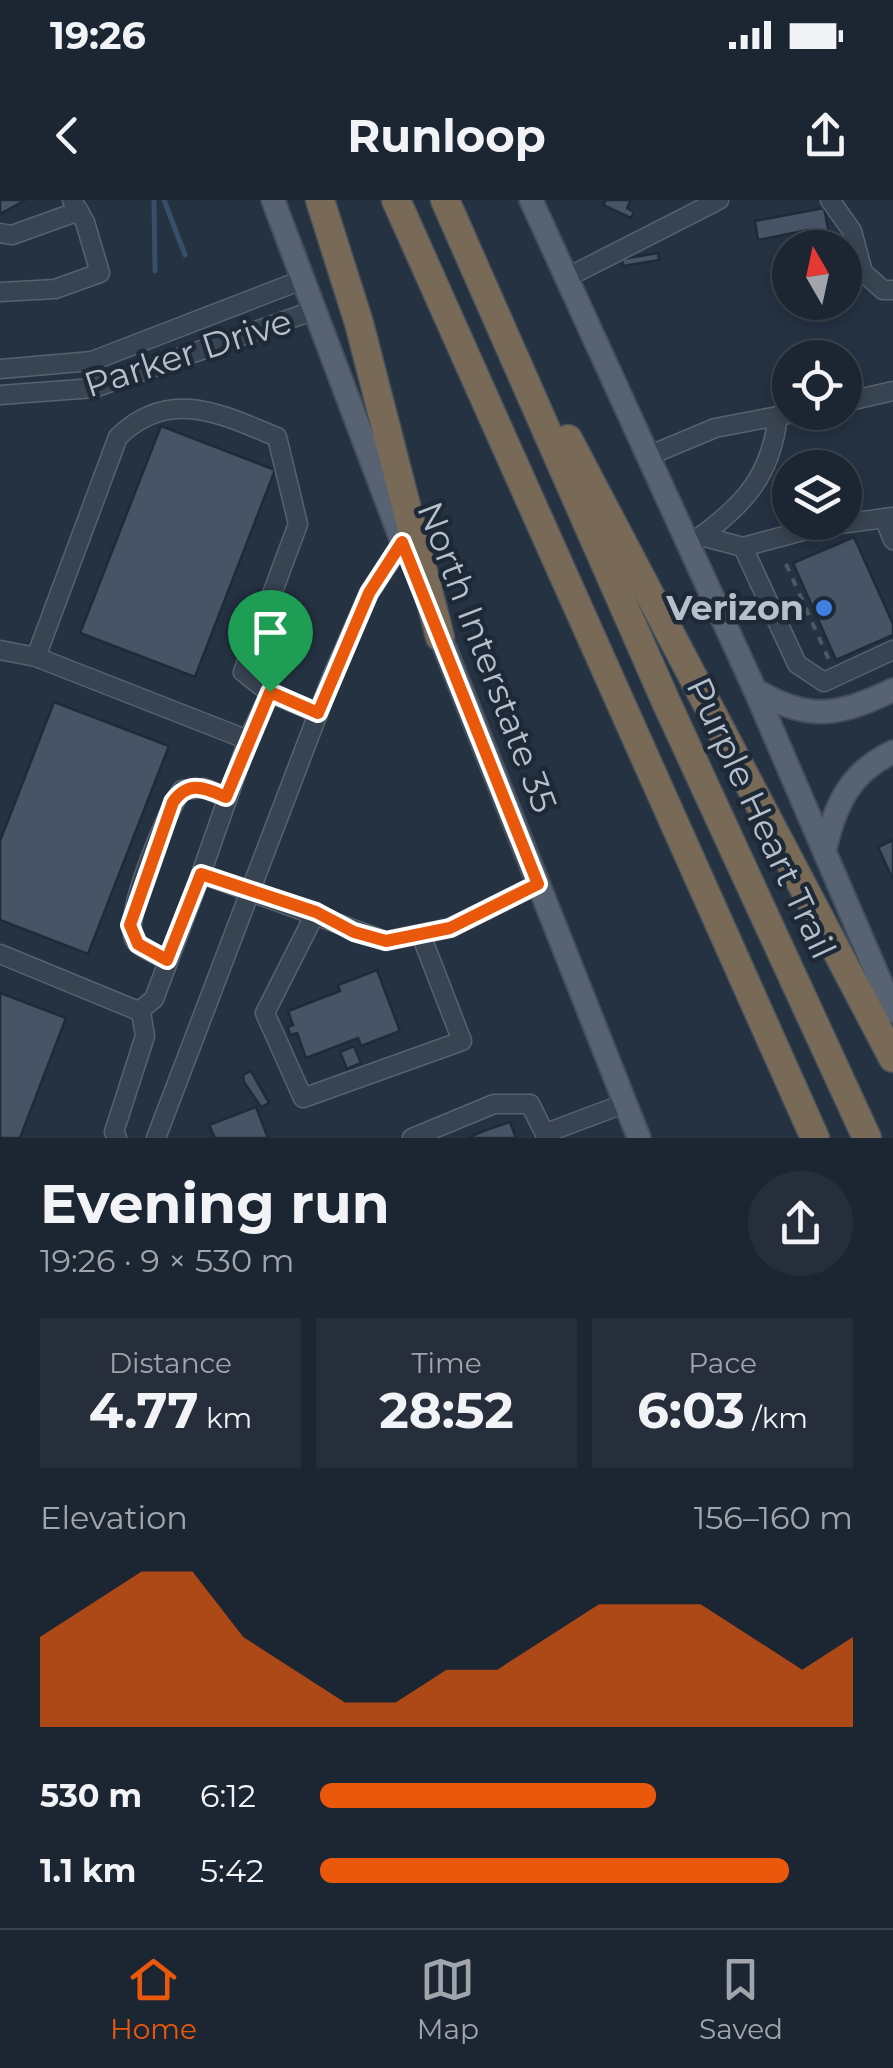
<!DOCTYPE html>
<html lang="en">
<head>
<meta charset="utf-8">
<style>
	:root { --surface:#1c2632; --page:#252e3a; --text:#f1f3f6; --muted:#a0a5ac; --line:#3a434d; --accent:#ea580c }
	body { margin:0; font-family:Montserrat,sans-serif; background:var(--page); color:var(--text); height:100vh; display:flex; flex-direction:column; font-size:38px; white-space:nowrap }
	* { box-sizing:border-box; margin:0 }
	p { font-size:32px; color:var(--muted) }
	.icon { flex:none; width:55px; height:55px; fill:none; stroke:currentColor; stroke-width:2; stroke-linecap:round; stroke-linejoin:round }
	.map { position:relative; height:938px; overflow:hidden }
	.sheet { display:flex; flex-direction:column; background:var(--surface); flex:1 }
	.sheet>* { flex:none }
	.needle { width:65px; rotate:351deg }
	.tools { position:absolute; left:772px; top:30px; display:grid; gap:20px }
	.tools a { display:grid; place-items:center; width:90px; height:90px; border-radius:50%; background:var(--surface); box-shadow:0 5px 15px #0003,0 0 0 2px var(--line); font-size:50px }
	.pin { position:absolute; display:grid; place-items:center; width:85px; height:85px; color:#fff; margin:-102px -42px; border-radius:50% 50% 50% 0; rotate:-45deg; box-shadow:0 0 10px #0007 }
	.pin .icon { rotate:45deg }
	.round { display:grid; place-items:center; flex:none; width:105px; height:105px; border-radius:52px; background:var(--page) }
	.headline { display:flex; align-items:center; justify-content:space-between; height:170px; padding:0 40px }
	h1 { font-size:55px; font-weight:700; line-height:75px }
	.metrics { display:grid; grid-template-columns:repeat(3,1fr); gap:15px; height:170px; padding:10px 40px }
	.metrics div { display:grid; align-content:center; border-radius:0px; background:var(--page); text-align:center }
	.metrics b { font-size:50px; font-weight:700 }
	.metrics small { font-size:28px; font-weight:400 }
	.metrics p { font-size:28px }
	.chart { height:280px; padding:20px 40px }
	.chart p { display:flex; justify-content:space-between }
	.chart svg { width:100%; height:180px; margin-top:10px; fill:var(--accent); opacity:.7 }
	ul { padding:0 40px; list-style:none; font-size:32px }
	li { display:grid; grid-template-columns:160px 120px 1fr; align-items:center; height:75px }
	li i { height:25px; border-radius:12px; background:var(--accent) }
	.status { display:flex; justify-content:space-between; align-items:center; height:70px; padding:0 50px; background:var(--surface); direction:ltr }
	.status svg { height:28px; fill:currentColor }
	header { display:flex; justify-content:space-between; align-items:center; height:130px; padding:0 40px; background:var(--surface); font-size:45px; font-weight:700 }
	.dock { display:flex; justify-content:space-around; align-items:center; height:140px; border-top:2px solid var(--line); background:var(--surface); font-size:28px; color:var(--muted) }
	.dock a { display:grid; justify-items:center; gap:5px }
	.dock .on { color:var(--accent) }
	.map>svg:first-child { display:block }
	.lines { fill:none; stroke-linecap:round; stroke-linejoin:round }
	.stream { stroke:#384e6a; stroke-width:5 }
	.building { fill:#465466; stroke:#202b39; stroke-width:2.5 }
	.minor-casing { stroke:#57626f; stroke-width:21 }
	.major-casing { stroke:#434d5b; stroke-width:26 }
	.highway-casing { stroke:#444f5c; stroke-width:31 }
	.path { stroke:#455d60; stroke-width:4; stroke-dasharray:8 8; stroke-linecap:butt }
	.minor { stroke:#394452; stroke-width:18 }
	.major { stroke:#576372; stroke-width:22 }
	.highway { stroke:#786a56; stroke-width:28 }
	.route-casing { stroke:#fff; stroke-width:20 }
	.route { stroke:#ea580c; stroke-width:12 }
	.shop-dot { fill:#3f7fe0; stroke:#1e2937; stroke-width:4 }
	.labels { text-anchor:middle; stroke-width:9; stroke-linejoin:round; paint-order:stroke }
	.street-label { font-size:35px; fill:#b6bfcc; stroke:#1e2937 }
	.poi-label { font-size:35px; font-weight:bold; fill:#b6bfcc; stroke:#1e2937; text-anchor:end }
</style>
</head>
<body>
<div class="status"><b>19:26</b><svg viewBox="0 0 49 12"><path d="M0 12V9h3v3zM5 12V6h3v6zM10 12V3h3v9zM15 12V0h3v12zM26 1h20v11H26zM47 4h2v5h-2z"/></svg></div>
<header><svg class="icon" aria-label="back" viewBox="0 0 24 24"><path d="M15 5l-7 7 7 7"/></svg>Runloop<svg class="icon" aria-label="share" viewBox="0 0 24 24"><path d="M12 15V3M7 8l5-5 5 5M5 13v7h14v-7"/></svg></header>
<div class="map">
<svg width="893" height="938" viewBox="0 0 893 938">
	<rect width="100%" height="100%" fill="#253242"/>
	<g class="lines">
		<g class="stream">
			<path d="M 154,0 L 155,71"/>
			<path d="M 164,0 L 185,55"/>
		</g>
	</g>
	<g class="building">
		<path d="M 0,0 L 26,0 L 0,14 Z"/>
		<path d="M 606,0 L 631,0 L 627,8 L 634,12 L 631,18 L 603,5 Z"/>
		<path d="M 824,8 L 832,48 L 811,48 L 808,30 L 758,40 L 755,21 Z"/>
		<path d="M 658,53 L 659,60 L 623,66 L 622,59 Z"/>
		<path d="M 161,226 L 275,270 L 195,477 L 80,433 Z"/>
		<path d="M 830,255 L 835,268 L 800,268 Z"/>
		<path d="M 854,337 L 893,424 L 893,435 L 836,460 L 793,363 Z"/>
		<path d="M 54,502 L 169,546 L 88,754 L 0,720 L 0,641 Z"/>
		<path d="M 893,640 L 893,680 L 878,647 Z"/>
		<path d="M 377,770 L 400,831 L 361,846 L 358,838 L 306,858 L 297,833 L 290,835 L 288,827 L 293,825 L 288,811 L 340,791 L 338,785 Z"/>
		<path d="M 0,793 L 66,818 L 20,938 L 0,938 Z"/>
		<path d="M 354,846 L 361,863 L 347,869 L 340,852 Z"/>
		<path d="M 251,871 L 269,903 L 261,907 L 244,882 L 243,875 Z"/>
		<path d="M 256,907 L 268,938 L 215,938 L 209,925 Z"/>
		<path d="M 510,922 L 516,938 L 468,938 L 486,930 Z"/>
	</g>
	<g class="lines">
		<g class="minor-casing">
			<g id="minor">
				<path d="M 830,0 L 852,31 L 863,72 L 883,90 L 893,90"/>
				<path d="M 0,33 L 12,35 L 79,11"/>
				<path d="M 566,78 L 719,0"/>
				<path d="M 0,92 L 55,89 L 100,73 L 85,22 L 72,0"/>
				<path d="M 0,169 L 92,161 L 302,80"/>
				<path d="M 0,195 L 94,188 L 315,110"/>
				<path d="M 845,202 L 893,191"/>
				<path d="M 648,256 L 715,228 L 799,212"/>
				<path d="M 884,318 L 893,340"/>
				<path d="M 701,336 L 743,347 L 818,327 L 893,317"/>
				<path d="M 697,339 C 744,305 771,276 778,216"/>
				<path d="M 743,347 L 797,464 L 824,482 L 893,450"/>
				<path d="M 0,450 L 36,457 L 248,540 L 270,493"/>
				<path d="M 36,457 L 118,237 C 169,187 221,214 277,237 L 298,324 L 243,472 L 270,493 L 318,513"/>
				<path d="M 201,674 L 248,540"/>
				<path d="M 316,712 L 265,813 L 303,898 L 462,841 L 421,735"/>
				<path d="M 0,754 L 141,812 L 145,836 L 114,932 L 117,938"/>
				<path d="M 167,760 C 157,754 140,749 134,739 C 122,718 167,611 182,590 L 204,588 L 226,597"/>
				<path d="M 139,811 L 154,799 L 201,674 L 386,741 L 450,728 L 538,684"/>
				<path d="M 546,933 L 626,903"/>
				<path d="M 156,938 L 332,477 L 369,393 L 403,342"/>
				<path d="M 412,938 L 494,904 L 530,904 L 547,938"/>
			</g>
		</g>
		<g class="major-casing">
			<g id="major">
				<path d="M 273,0 L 406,352"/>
				<path d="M 531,0 L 755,490 L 893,811"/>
				<path d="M 435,423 L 639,938"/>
				<path d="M 755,490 C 809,522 838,516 893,490"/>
				<path d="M 825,649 C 835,605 850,572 893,552"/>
			</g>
		</g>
		<g class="highway-casing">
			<g id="highway">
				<path d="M 320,0 L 359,123 L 440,437"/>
				<path d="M 396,0 L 815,938"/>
				<path d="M 445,0 L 667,504 L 867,938"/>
				<path d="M 568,239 L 893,858"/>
			</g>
		</g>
		<path class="path" d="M 786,364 L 829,460"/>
		<use href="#minor" class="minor"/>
		<use href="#major" class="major"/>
		<use href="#highway" class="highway"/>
	</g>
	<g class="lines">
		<g class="route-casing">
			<path id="route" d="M 402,342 L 538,684 L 450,728 L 386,741 L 354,732 L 316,712 L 201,674 L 167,760 L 138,744 L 130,725 L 173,602 C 189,580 204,588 226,597 L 270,492 L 318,513 L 369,393 Z"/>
		</g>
		<use href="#route" class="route"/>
	</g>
	<circle class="shop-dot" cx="824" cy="408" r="10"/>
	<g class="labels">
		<g class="street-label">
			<text transform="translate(188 153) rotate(-18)" y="12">Parker Drive</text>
			<text transform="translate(487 457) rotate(69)" y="12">North Interstate 35</text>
			<text transform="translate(761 618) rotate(65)" y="12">Purple Heart Trail</text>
		</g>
		<g class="poi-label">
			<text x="804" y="420">Verizon</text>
		</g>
	</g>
</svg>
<div class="tools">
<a><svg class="needle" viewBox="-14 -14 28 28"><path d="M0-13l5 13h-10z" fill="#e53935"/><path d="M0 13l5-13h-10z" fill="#a0a5ac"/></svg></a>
<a><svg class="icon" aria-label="locate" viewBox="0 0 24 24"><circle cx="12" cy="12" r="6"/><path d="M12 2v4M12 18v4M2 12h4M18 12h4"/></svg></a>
<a><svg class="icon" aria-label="layers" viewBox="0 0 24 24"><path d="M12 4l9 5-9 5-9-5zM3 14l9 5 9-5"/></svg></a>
</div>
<div class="pin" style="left:270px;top:492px;background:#1e9e55"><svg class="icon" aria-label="arrive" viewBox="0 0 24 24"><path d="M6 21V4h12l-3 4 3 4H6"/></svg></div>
</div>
<section class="sheet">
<div class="headline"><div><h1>Evening run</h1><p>19:26 · 9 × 530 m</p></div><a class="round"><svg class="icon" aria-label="share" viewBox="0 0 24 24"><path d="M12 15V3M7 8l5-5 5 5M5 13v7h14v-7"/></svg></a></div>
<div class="metrics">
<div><p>Distance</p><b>4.77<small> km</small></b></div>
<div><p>Time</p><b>28:52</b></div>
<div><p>Pace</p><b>6:03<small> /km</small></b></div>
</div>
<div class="chart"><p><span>Elevation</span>156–160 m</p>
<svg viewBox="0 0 160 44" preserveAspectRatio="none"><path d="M0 44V22L10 14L20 6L30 6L40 22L50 30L60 38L70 38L80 30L90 30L100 22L110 14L120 14L130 14L140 22L150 30L160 22V44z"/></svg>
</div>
<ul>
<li><b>530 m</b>6:12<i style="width:63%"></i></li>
<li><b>1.1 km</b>5:42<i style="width:88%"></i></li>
</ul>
</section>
<nav class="dock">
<a class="on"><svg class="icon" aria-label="home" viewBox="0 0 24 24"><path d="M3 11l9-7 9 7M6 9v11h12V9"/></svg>Home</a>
<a><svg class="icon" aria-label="map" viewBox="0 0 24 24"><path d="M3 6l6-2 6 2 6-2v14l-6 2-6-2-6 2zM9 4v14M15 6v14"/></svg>Map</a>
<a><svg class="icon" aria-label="saved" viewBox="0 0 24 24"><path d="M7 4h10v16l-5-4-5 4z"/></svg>Saved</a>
</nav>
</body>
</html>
